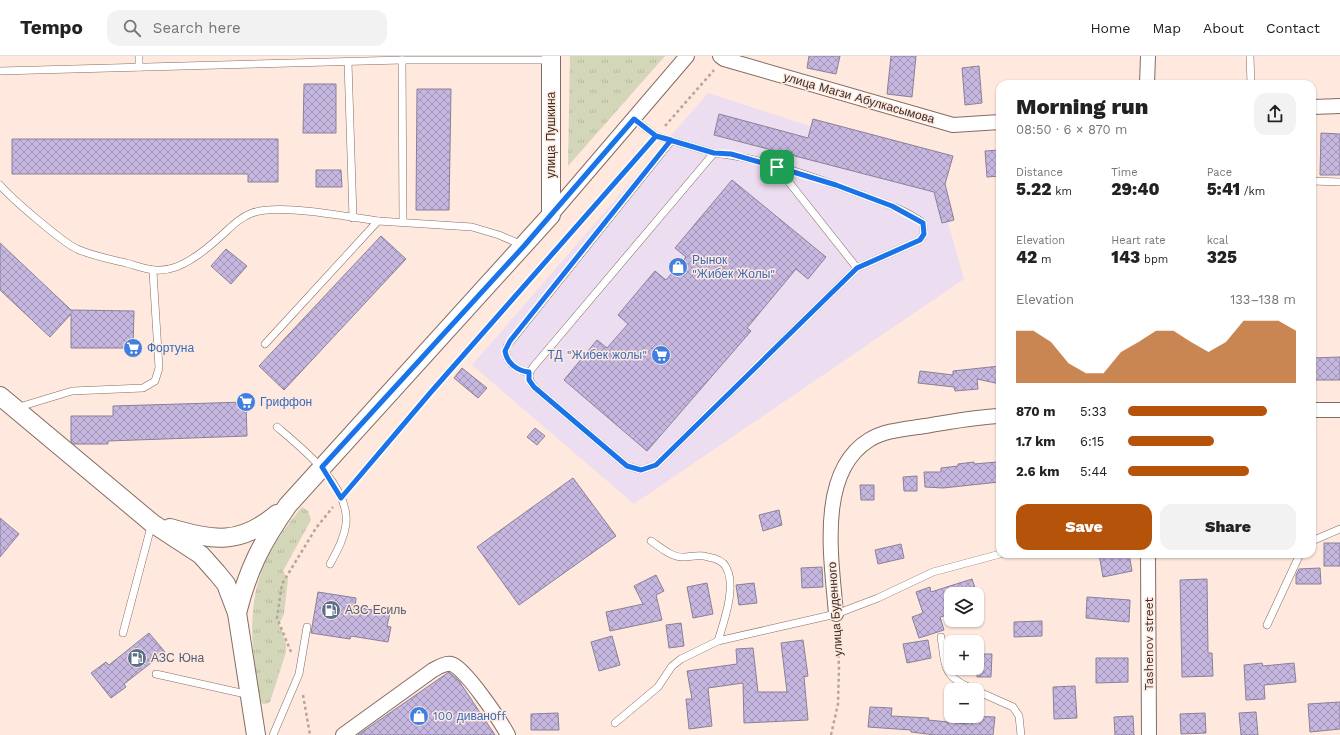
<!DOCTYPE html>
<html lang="en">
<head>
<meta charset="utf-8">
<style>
	:root { --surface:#fff; --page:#f2f2f2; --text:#222; --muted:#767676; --line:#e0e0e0; --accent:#b45309 }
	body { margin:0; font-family:"Work Sans",sans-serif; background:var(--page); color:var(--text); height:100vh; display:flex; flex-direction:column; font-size:15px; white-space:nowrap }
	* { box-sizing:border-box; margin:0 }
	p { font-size:13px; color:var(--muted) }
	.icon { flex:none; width:22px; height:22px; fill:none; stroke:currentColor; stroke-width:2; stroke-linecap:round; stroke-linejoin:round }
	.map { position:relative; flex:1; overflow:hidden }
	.details { position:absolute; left:996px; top:24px; width:320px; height:478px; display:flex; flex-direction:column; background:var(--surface); border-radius:12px; box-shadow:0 1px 3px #0004 }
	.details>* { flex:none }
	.tools { position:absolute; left:944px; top:531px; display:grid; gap:8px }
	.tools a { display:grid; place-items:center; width:40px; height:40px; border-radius:8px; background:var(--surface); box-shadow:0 1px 3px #0004; font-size:20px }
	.pin { position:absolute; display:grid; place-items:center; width:34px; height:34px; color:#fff; margin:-17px; border-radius:8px; box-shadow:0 2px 6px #0006 }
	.round { display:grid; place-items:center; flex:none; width:42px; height:42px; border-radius:12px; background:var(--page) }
	.overview { display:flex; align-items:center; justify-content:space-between; height:68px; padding:0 20px }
	h1 { font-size:22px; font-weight:800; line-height:30px }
	.figures { display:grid; grid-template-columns:repeat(3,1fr); gap:6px; height:68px; padding:4px 20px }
	.figures div { display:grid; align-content:center }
	.figures b { font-size:17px; font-weight:800 }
	.figures small { font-size:11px; font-weight:400 }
	.figures p { font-size:11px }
	.chart { height:112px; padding:8px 20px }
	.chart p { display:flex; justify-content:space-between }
	.chart svg { width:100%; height:72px; margin-top:4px; fill:var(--accent); opacity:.7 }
	.action { display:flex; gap:8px; margin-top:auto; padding:8px 20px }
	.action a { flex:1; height:46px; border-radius:12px; background:var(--accent); color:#fff; font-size:16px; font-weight:800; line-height:46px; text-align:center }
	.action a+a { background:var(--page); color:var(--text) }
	ul { padding:0 20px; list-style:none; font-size:13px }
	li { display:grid; grid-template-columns:64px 48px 1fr; align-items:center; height:30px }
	li i { height:10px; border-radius:5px; background:var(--accent) }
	header { display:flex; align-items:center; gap:24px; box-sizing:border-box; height:56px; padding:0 20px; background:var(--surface); border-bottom:1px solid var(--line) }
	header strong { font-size:19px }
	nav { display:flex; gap:22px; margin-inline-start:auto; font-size:14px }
	.search { width:280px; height:36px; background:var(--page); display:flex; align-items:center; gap:10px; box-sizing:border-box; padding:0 14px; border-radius:12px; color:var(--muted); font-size:15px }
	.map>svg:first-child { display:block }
	.commercial { fill:#edddf0 }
	.grass { fill:url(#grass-tufts) }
	.building { fill:url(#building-cross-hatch); stroke:#898198 }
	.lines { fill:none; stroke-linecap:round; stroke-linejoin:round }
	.service-casing { stroke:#856c61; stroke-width:8 }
	.minor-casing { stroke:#856c61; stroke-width:16 }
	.tertiary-casing { stroke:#856c61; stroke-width:20 }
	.path { stroke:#b7a49b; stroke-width:2.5; stroke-dasharray:3 3; stroke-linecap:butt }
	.service { stroke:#fff; stroke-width:7 }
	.minor { stroke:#fff; stroke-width:14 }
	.tertiary { stroke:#fff; stroke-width:18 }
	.route-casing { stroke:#fff; stroke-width:8 }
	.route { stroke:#1a73e8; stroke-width:5 }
	.labels { text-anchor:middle; stroke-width:3; stroke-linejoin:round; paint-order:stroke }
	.street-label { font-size:12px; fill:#392e29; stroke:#ffe8dd }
	.shop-label { font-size:12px; fill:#366cbe; stroke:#ffe8dd; text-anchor:start }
	.service-label { font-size:12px; fill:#4e5e75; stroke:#ffe8dd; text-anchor:start }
</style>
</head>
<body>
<header>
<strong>Tempo</strong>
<div class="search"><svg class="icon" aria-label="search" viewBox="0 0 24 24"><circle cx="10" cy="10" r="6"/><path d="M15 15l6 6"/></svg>Search here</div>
<nav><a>Home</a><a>Map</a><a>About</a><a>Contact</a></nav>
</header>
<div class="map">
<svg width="1340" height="679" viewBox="0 0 1340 679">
	<defs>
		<pattern id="grass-tufts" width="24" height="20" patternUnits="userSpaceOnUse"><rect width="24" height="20" fill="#d3d6b8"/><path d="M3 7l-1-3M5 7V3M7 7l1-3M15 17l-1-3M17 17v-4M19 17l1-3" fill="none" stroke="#b6b89e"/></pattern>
		<pattern id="building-cross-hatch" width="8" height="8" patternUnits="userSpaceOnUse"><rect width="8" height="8" fill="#c6b7e0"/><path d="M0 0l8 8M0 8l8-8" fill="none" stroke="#a295b6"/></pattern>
	</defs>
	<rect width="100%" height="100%" fill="#ffe8dd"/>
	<path class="commercial" d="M 708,37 L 932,110 L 964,223 L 634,448 L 472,309 Z"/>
	<g class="grass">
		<path d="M 570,0 L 665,0 L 568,110 Z"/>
		<path d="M 302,451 L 308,455 L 311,464 L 283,515 L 288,523 L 284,558 L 279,568 L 286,588 L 286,596 L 270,646 L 265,648 L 260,647 C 247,564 244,519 302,451 Z"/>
	</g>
	<g class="building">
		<path d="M 809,0 L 840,0 L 836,18 L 807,12 Z"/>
		<path d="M 891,0 L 916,0 L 912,41 L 887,38 Z"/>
		<path d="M 979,10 L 982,47 L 965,49 L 962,12 Z"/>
		<path d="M 304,28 L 336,28 L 336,77 L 303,77 Z"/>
		<path d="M 417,33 L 451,33 L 449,154 L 416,154 Z"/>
		<path d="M 719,58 L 808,82 L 813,63 L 953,100 L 945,128 L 954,164 L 942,167 L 934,136 L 714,79 Z"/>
		<path d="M 1321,77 L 1340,78 L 1340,119 L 1320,119 Z"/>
		<path d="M 12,83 L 278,83 L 278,126 L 248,126 L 248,118 L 12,118 Z"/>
		<path d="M 1000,94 L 1000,120 L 987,121 L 985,95 Z"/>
		<path d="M 316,114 L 341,114 L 342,131 L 316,131 Z"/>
		<path d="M 732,124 L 826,201 L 808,223 L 796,213 L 747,272 L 751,275 L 647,395 L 564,324 L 597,284 L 607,292 L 628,268 L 618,259 L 655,215 L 666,224 L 686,201 L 675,192 Z"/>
		<path d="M 381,180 L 406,203 L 284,334 L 259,310 Z"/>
		<path d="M 0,187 L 71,254 L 134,255 L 133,292 L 71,292 L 71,258 L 50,281 L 0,234 Z"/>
		<path d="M 226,193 L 247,210 L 231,228 L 211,210 Z"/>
		<path d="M 1340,301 L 1340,324 L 1312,324 L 1312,302 Z"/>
		<path d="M 1000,310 L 1000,328 L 977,323 L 978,333 L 955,335 L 954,331 L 918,327 L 920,315 L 953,319 L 953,315 Z"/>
		<path d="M 462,312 L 487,332 L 478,342 L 454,322 Z"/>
		<path d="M 246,346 L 247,380 L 108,385 L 108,388 L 74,388 L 71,386 L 71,360 L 113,360 L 113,350 Z"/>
		<path d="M 535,372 L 545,380 L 537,389 L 527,381 Z"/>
		<path d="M 974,406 L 974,408 L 997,406 L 999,426 L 943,432 L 925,431 L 924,416 L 941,416 L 941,412 L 958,410 L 958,408 Z"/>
		<path d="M 917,420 L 917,435 L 904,435 L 903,421 Z"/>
		<path d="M 573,422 L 616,480 L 519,549 L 477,491 Z"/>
		<path d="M 860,429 L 874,429 L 874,444 L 861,444 Z"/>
		<path d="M 779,454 L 782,469 L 763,475 L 759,459 Z"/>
		<path d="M 0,462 L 19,478 L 0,501 Z"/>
		<rect x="1324" y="487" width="16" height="23"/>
		<path d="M 901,488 L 904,502 L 878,508 L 875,494 Z"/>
		<path d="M 1099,498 L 1129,498 L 1132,515 L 1103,521 Z"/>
		<path d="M 822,511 L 823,531 L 802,532 L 801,512 Z"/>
		<path d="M 1320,512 L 1321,528 L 1296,528 L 1296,519 L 1299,513 Z"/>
		<path d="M 656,519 L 664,535 L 656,539 L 662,564 L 610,575 L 606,556 L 643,548 L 634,530 Z"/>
		<path d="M 972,523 L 977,538 L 951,538 L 951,558 L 940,561 L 944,574 L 919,582 L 912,561 L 923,557 L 916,536 L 930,531 L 931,536 Z"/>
		<path d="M 1207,523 L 1208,597 L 1212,597 L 1213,620 L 1182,621 L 1180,524 Z"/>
		<path d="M 707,527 L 713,558 L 693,562 L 687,531 Z"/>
		<path d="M 754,527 L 757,547 L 739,549 L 736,529 Z"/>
		<path d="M 318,536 L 356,542 L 355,551 L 390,557 L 387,570 L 391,571 L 388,586 L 351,580 L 350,583 L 311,577 Z"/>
		<path d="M 1087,541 L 1130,544 L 1129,566 L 1086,562 Z"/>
		<path d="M 1042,565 L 1042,580 L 1014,581 L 1014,566 Z"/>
		<path d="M 681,567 L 684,590 L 669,592 L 666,569 Z"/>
		<path d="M 149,577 L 165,596 L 124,628 L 126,631 L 111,642 L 91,617 L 106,606 L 109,609 Z"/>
		<path d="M 612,580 L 620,609 L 599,615 L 591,586 Z"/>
		<path d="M 803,584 L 808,620 L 804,621 L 808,664 L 744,667 L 743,627 L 708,632 L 712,670 L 689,673 L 686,643 L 692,643 L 687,615 L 737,608 L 736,593 L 753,592 L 758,636 L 787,636 L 781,587 Z"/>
		<path d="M 928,584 L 931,602 L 907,607 L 903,588 Z"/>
		<path d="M 977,598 L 992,598 L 991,621 L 977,621 Z"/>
		<path d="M 1096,602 L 1128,602 L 1128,626 L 1096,627 Z"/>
		<path d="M 1262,607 L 1263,610 L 1294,607 L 1296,626 L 1264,629 L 1265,643 L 1246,644 L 1244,609 Z"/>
		<path d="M 449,616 L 459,625 L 495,679 L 358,679 Z"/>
		<path d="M 1075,630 L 1077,662 L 1054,663 L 1053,631 Z"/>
		<path d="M 1340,646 L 1340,673 L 1310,676 L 1308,648 Z"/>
		<path d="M 870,651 L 892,652 L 891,660 L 929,662 L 928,664 L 968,668 L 969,660 L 995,661 L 993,679 L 935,679 L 911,676 L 911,674 L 868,671 Z"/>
		<path d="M 1256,656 L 1258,679 L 1241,679 L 1239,657 Z"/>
		<path d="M 558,657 L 559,674 L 531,674 L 531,658 Z"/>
		<path d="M 1205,657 L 1206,677 L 1181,678 L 1180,658 Z"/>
		<path d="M 1133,660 L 1134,679 L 1115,679 L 1114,661 Z"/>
	</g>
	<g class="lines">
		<g class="service-casing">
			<g id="service">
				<path d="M 139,0 L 139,11"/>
				<path d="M 1250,0 L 1251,28"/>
				<path d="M 402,4 L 403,166"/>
				<path d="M 348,6 L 353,162"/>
				<path d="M 0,15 L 402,4 L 551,4"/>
				<path d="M 634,63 L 656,80 L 714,97 L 534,310 C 527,318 528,323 534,331 L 627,410 L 641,414 L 656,409 L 857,212 L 920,184 L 924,178 L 923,167 C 905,153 881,146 860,138 C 814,121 762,102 714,97"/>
				<path d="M 777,111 L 857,212"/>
				<path d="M 1312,125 L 1340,126"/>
				<path d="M 0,129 C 11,142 62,186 77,193 C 93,200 109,203 126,207 C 145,212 157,218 176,211 C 192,205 208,192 221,180 C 231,171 239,162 252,157 C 278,147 348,161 378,165"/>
				<path d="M 265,288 L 378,165 L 472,171 L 499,179 L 522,189"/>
				<path d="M 529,316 C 516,315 502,304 507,290 L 671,85"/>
				<path d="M 16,352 L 72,335 L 143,332 L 155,325 L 159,312 L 153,216"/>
				<path d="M 277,371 C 303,393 350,430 346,468 C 344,483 337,495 330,508"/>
				<path d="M 651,485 C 660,491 672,502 684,501 C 692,501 699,498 708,501 C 714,502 723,505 726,511 C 737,530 724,565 718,585"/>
				<path d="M 1312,485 L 1340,473"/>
				<path d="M 1267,569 L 1300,498"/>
				<path d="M 123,577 L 152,467"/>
				<path d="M 941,581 C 946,613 942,620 975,634"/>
				<path d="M 156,618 L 250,639"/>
				<path d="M 977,635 L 1013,651 L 1019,660 L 1021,679"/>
				<path d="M 615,667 L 658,631 L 672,610 L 681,603 L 718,585 L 836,558 L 878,542 L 933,516 L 1000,498"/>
				<path d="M 273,679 L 299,618 L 307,571"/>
			</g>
		</g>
		<g class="minor-casing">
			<g id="minor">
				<path d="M 720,0 L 724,3 L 953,69 L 1000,66"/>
				<path d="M 1147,28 L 1148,0"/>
				<path d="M 1312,51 L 1340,50"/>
				<path d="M 551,159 L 687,0"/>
				<path d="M 1312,354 L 1340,354"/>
				<path d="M 1148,498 L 1149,679"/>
				<path d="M 836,558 C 832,506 816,417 869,384 C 885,374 906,373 925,370 C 950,366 974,361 1000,360"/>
				<path d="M 343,679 L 433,614 C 439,611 445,607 451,608 C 464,610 501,666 508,679"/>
			</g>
		</g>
		<g class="tertiary-casing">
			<g id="tertiary">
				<path d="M 0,340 L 152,467 L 201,499 L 217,517 L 226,528 L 237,557 L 256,679"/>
				<path d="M 170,472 C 214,485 240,489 277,458"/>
				<path d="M 237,557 C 248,513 262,486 288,449 L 551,159 L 551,0"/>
			</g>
		</g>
		<g class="path">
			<path d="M 665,70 L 714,14"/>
			<path d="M 349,432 L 431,336 L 649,87"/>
			<path d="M 291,596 L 277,562 L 282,528 L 316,472 L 333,451"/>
			<path d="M 303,639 L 310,679"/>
			<path d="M 831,679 L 838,648 L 839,611 L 837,572"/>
		</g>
		<use href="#service" class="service"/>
		<use href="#minor" class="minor"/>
		<use href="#tertiary" class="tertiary"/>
	</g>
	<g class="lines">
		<g class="route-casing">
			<path id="route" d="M 777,111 L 731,98 L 714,97 L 656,80 L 431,336 L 341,442 L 322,411 L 524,190 L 634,63 L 656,80 L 671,84 L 510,285 L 505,295 C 507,307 517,315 529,316 L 529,324 L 534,331 L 627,410 L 641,414 L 656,409 L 857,212 L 920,184 L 924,178 L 923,167 L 892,150 L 836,129 L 777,111"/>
		</g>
		<use href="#route" class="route"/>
	</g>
	<defs>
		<g id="shop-disc" transform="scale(1)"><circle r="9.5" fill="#3f7fe0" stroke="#ffe8dd"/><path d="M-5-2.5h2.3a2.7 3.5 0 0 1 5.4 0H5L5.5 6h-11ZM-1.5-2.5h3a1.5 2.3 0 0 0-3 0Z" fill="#fff"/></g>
		<g id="supermarket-disc" transform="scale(1)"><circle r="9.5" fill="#3f7fe0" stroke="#ffe8dd"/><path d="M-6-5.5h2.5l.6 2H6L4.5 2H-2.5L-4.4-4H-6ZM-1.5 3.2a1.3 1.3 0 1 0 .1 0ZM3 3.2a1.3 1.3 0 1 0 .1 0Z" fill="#fff"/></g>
		<g id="fuel-disc" transform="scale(1)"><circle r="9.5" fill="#5c6f8a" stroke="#ffe8dd"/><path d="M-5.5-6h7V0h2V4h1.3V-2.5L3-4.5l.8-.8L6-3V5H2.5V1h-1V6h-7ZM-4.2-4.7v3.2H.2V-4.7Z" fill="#fff"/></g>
	</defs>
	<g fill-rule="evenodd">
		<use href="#shop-disc" x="678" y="211"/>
		<use href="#supermarket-disc" x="133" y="292"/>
		<use href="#supermarket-disc" x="661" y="299"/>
		<use href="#supermarket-disc" x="246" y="346"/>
		<use href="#fuel-disc" x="331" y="554"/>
		<use href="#fuel-disc" x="137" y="602"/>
		<use href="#shop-disc" x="419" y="660"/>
	</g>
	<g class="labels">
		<g class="street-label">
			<text transform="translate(859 42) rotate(16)" y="4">улица Магзи Абулкасымова</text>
			<text transform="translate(551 79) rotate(-90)" y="4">улица Пушкина</text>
			<text transform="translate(835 553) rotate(-94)" y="4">улица Буденного</text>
			<text transform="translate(1149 588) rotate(-90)" y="4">Tashenov street</text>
		</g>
		<g class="shop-label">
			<text x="692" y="208">Рынок<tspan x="692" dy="14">"Жибек Жолы"</tspan></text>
			<text x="147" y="296">Фортуна</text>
			<text x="647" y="303" text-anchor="end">ТД "Жибек жолы"</text>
			<text x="260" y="350">Гриффон</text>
			<text x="433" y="664">100 диваноff</text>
		</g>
		<g class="service-label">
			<text x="345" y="558">АЗС Есиль</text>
			<text x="151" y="606">АЗС Юна</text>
		</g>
	</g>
</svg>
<div class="tools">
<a><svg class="icon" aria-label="layers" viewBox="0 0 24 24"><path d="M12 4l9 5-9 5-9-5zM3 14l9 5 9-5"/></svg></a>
<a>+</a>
<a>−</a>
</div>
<div class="pin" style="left:777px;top:111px;background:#1e9e55"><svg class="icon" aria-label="arrive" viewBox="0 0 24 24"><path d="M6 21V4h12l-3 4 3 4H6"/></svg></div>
<section class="details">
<div class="overview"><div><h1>Morning run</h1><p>08:50 · 6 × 870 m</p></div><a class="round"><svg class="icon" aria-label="share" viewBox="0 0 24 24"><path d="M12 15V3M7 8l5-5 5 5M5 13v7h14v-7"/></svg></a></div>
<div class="figures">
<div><p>Distance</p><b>5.22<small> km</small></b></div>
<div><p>Time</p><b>29:40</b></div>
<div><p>Pace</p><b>5:41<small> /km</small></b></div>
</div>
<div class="figures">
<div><p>Elevation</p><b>42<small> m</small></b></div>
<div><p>Heart rate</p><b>143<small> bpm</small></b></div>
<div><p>kcal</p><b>325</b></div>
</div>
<div class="chart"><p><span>Elevation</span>133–138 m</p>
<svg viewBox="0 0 160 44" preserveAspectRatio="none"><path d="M0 44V12L10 12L20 19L30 32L40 38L50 38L60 25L70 19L80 12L90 12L100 19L110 25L120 19L130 6L140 6L150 6L160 12V44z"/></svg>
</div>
<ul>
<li><b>870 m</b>5:33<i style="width:83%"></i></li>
<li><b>1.7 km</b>6:15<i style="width:51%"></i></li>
<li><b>2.6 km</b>5:44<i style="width:72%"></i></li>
</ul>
<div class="action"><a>Save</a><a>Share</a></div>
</section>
</div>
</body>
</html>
